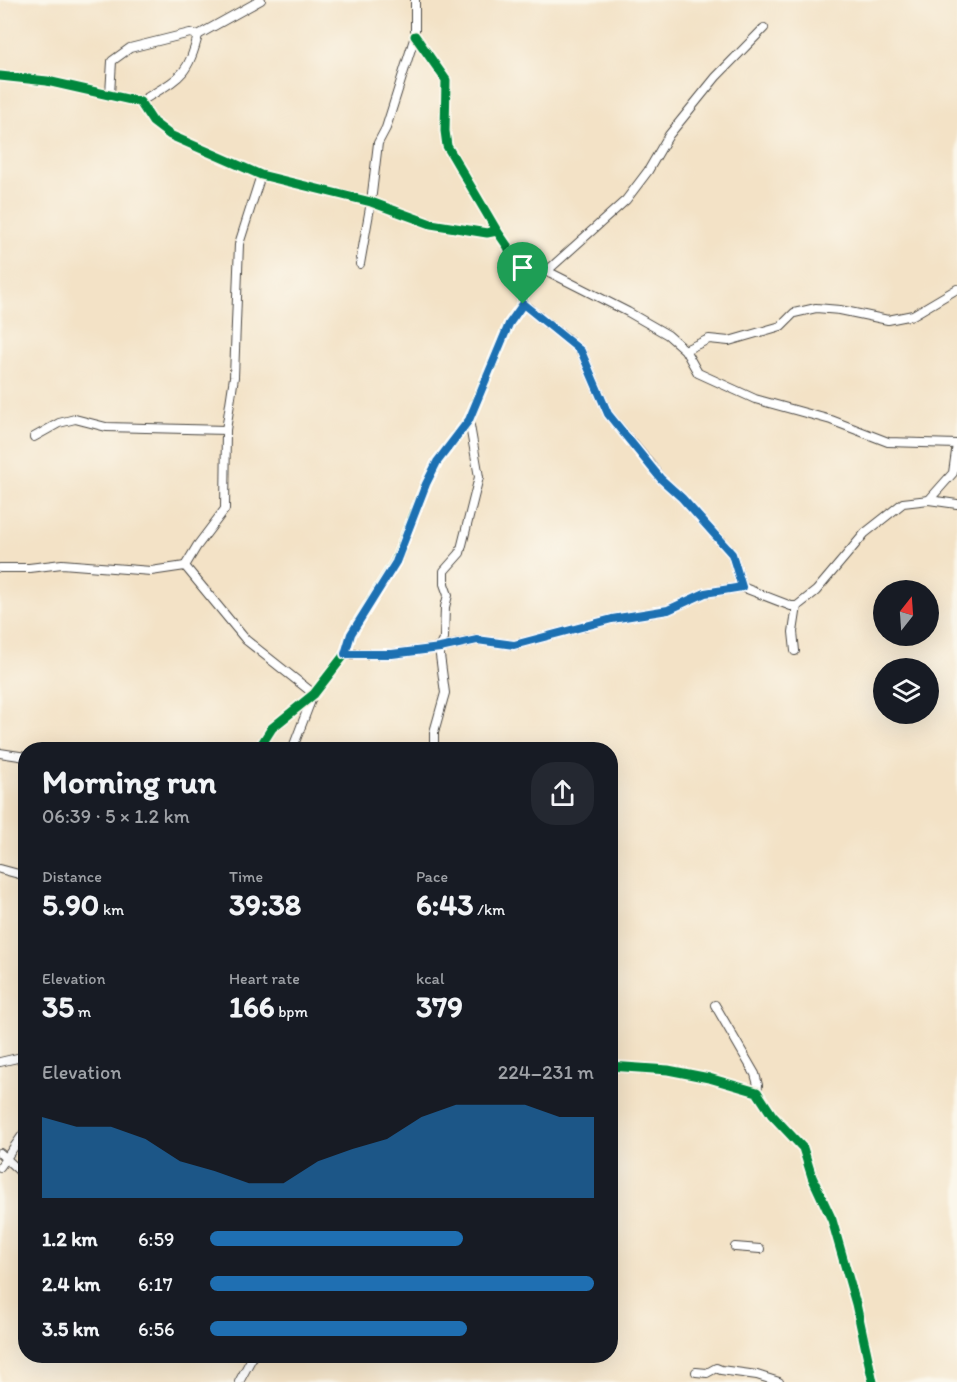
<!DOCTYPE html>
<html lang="en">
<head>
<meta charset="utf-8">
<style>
	:root { --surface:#171b24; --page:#242831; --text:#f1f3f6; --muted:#9ea1a6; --accent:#1f6fb2 }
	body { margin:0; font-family:Itim,sans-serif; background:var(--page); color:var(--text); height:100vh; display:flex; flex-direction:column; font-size:22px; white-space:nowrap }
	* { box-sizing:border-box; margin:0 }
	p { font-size:20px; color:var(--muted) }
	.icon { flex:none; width:33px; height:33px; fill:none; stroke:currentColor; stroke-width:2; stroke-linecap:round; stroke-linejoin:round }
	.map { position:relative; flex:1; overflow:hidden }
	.side { position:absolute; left:18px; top:742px; width:600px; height:621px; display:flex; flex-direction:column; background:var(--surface); border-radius:24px; box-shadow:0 6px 24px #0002 }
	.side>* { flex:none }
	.needle { width:39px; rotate:17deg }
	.buttons { position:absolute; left:873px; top:580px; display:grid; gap:12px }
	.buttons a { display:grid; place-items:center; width:66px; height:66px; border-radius:50%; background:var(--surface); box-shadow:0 6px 24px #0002; font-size:30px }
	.pin { position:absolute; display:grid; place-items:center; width:51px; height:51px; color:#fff; margin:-62px -26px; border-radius:50% 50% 50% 0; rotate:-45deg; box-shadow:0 0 6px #0007 }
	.pin .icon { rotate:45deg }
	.round { display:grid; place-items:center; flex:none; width:63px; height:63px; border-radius:24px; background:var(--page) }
	.head { display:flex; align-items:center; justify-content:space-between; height:102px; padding:0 24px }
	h1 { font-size:33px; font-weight:800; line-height:45px }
	.stats { display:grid; grid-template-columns:repeat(3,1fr); gap:9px; height:102px; padding:6px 24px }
	.stats div { display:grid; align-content:center }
	.stats b { font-size:30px; font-weight:800 }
	.stats small { font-size:16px; font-weight:400 }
	.stats p { font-size:16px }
	.chart { height:168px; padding:12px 24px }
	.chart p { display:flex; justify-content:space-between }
	.chart svg { width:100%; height:108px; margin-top:6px; fill:var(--accent); opacity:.7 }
	ul { padding:0 24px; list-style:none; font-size:20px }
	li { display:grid; grid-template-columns:96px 72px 1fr; align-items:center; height:45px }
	li i { height:15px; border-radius:8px; background:var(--accent) }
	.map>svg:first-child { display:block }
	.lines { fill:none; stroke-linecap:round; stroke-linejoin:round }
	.minor-casing { stroke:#494642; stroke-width:10 }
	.minor { stroke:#fff; stroke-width:8 }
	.cycleway-casing { stroke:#fbf7ec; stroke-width:13 }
	.cycleway { stroke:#00873e; stroke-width:9 }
	.route-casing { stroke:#fff; stroke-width:12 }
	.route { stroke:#1f6fb2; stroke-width:8 }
</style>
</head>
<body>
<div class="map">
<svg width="957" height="1382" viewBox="0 0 957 1382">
	<rect width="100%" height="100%" fill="#fbf7ec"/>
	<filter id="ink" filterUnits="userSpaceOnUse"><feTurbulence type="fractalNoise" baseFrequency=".0167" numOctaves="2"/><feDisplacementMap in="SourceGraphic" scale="12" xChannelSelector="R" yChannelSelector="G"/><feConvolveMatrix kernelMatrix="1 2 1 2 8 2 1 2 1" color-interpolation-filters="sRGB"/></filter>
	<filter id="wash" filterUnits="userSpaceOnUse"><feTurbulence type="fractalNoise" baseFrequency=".008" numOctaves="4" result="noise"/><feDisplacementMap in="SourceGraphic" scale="24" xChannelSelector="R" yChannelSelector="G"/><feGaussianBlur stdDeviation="1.35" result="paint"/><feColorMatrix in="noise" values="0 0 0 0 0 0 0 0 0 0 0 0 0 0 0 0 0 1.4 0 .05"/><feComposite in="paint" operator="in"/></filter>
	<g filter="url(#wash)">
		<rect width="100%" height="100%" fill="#f3e2c6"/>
	</g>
	<g filter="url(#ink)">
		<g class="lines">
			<g class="minor-casing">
				<g id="minor">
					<path d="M 0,76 L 47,81 L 140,102 L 153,122 L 170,135 L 261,175 L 371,202 L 431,224 L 487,233 L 497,231"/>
					<path d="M 110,94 L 112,61 L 130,48 L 190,33 L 198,35 L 261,0"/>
					<path d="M 140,102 C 176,79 188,79 198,35"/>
					<path d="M 360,264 L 371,202 L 378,143 L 386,128 L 415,36 L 415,0"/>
					<path d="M 547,271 L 628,312 L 668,335 L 685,350 L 698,373 L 755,399 L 831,420 L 888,442 L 957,444"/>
					<path d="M 521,282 L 547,271 L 626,200 L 648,171 L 669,135 L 716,77 L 764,28"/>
					<path d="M 523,304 L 581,351 L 608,414 L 650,464 L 661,479 L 682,498 L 732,554 L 742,587"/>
					<path d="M 685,350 L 709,339 L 729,341 L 781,326 L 794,313 L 816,308 L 840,310 L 888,320 L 913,315 L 957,289"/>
					<path d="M 34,437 L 59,423 L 75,419 L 106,427 L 226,430"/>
					<path d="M 929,500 L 957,504"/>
					<path d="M 185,566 L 197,546 L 225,509 L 226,430 L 234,377 L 239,244 L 261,175"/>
					<path d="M 185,566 L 246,640 L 314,694"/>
					<path d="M 0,568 L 29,568 L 62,564 L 151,571 L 185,566"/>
					<path d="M 795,651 L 793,632 L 797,606 L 816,591 L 865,533 L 903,503 L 929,500 L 953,473 L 957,444"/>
					<path d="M 345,654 L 392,654 L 439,648 L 477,640 L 514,645 L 612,619 L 668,610 L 705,593 L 742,587 L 791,606 L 797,606"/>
					<path d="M 258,750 L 272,728 L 314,694 L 345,654 L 351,634 L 395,562 L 426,484 L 437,462 L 469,420 L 509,324 L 523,304 L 521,282 L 508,247 L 497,231 L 447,146 L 445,131 L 446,80 L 415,36"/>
					<path d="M 292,750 L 313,695"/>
					<path d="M 434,750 L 434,732 L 445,693 L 439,648 L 444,638 L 445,607 L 448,595 L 444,584 L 444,571 L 460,553 L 479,477 L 469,420"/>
					<path d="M 0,753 L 26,757"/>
					<path d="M 0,869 L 26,876"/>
					<path d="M 715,1005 L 755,1074 L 758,1085 L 757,1092"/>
					<path d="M 0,1062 L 26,1056"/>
					<path d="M 610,1066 L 668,1070 L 709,1078 L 757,1092 L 772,1115 L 803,1148 L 812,1177 L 832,1220 L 856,1304 L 873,1382"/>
					<path d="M 0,1153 L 26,1177"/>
					<path d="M 0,1167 L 26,1130"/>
					<path d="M 735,1247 L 760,1249"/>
					<path d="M 696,1372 L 707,1373 L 716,1368 L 721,1370 L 757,1375 L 779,1382"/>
					<path d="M 239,1382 L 253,1356"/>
				</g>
			</g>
			<use href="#minor" class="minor"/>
			<g class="cycleway-casing">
				<g id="cycleway">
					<path d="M 0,76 L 47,81 L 140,102 L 153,122 L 170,135 L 261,175 L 371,202 L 431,224 L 487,233 L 497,231"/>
					<path d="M 258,750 L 272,728 L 314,694 L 345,654 L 351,634 L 395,562 L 426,484 L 437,462 L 469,420 L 509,324 L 523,304 L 521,282 L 508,247 L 497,231 L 447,146 L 445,131 L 446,80 L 415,36"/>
					<path d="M 610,1066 L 668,1070 L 709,1078 L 757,1092 L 772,1115 L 803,1148 L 812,1177 L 832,1220 L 856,1304 L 873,1382"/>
				</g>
			</g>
			<use href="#cycleway" class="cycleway"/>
		</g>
	</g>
	<g class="lines" filter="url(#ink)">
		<g class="route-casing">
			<path id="route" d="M 523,304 L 581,351 L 608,414 L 661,479 L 682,498 L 732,554 L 742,587 L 705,593 L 668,610 L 612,619 L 514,645 L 477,640 L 440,648 L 392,654 L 345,654 L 351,634 L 396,562 L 426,484 L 437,462 L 469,420 L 509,324 Z"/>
		</g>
		<use href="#route" class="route"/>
	</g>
</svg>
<div class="buttons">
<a><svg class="needle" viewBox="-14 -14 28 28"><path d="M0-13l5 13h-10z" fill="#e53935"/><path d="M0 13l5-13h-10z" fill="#9ea1a6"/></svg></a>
<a><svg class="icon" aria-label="layers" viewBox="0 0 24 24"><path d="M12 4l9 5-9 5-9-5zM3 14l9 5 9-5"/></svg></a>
</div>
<div class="pin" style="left:523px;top:304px;background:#1e9e55"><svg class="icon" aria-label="arrive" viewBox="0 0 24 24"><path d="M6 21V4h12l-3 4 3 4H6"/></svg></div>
<section class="side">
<div class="head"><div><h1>Morning run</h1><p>06:39 · 5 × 1.2 km</p></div><a class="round"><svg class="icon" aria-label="share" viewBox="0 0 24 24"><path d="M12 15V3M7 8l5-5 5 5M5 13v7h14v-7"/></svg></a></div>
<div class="stats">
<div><p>Distance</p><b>5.90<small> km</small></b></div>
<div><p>Time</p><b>39:38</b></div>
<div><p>Pace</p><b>6:43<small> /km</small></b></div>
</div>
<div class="stats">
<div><p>Elevation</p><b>35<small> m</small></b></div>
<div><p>Heart rate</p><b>166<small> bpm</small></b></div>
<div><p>kcal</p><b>379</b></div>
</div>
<div class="chart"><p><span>Elevation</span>224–231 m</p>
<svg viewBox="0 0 160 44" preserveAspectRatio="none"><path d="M0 44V11L10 15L20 15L30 20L40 29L50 33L60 38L70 38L80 29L90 24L100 20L110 11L120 6L130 6L140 6L150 11L160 11V44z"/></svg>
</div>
<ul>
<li><b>1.2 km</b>6:59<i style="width:66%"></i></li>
<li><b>2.4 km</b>6:17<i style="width:100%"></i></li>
<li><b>3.5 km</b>6:56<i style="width:67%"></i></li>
</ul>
</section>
</div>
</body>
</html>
